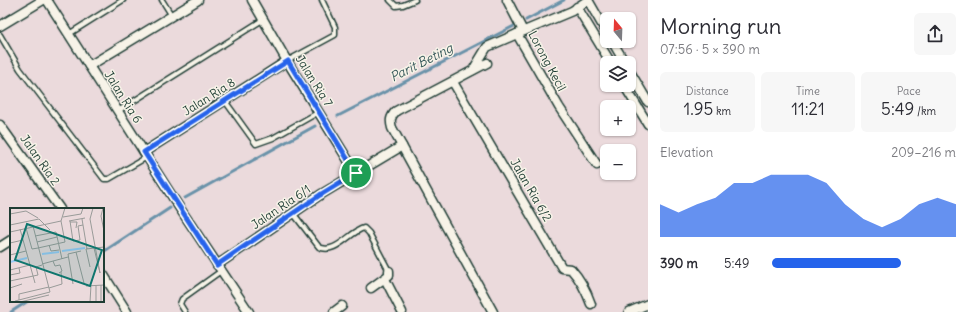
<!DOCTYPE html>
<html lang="en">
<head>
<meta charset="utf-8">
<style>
	:root { --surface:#fff; --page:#f7f7f7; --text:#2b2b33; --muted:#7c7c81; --accent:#2563eb }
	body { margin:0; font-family:Delius,sans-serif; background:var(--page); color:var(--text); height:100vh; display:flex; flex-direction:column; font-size:15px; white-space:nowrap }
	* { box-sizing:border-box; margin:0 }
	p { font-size:13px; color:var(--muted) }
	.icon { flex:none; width:22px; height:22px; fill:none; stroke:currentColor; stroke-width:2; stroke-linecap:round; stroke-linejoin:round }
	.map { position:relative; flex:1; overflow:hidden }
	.details { display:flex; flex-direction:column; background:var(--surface); width:320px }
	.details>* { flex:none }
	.needle { width:26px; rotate:341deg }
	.buttons { position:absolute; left:600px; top:12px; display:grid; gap:8px }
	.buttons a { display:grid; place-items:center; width:36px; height:36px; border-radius:6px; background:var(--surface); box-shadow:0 1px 3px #0004; font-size:20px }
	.pin { position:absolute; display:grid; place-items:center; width:34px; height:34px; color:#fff; margin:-17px; border:2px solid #fff; border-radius:50%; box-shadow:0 1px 4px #0007 }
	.round { display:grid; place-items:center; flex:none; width:42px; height:42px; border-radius:6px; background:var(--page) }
	.overview { display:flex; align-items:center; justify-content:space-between; height:68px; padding:0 12px }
	h1 { font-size:22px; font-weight:600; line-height:30px }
	.figures { display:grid; grid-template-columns:repeat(3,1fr); gap:6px; height:68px; padding:4px 12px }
	.figures div { display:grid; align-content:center; border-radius:6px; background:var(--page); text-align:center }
	.figures b { font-size:17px; font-weight:600 }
	.figures small { font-size:11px; font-weight:400 }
	.figures p { font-size:11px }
	.chart { height:112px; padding:8px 12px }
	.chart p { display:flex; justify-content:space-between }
	.chart svg { width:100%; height:72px; margin-top:4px; fill:var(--accent); opacity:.7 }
	ul { padding:0 12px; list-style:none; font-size:13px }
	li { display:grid; grid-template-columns:64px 48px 1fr; align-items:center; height:30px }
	li i { height:10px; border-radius:5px; background:var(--accent) }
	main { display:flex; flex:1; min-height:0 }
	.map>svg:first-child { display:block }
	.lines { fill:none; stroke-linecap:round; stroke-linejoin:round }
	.stream { stroke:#6992a9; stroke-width:3 }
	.lane-casing { stroke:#1f3d34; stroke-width:7 }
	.street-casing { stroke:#1f3d34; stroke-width:11 }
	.lane { stroke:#f7f3e8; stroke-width:4 }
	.street { stroke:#f7f3e8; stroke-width:8 }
	.route-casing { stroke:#fff; stroke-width:8 }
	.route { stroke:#2563eb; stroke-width:5 }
	.labels { text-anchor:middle; stroke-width:3; stroke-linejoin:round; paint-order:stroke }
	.street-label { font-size:12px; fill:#1f3d34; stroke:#f7f3e8 }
	.water-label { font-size:13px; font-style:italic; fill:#38595b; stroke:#f7f3e8 }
	.inset-river { fill:none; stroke:#9bcbf7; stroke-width:2 }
	.inset-road { fill:none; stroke:#999b99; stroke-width:1 }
	.view { fill:#0f766e; fill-opacity:0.15; stroke:#0f766e; stroke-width:2 }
	.inset-edge { fill:none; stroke:#1f3d34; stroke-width:2 }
</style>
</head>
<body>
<main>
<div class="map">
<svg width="648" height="312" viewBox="0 0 648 312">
	<rect width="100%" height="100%" fill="#ebdadc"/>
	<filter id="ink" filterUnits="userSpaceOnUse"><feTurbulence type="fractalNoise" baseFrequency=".025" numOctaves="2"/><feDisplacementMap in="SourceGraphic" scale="8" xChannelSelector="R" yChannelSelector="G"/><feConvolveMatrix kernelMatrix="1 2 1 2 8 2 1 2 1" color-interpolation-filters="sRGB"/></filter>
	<g filter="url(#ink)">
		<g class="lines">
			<g class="stream">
				<path d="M 526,20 L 564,0"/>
				<path d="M 338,116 L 514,26"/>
				<path d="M 185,198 L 315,126"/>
				<path d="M 103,252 L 170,208"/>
				<path d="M 11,312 L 28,301"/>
			</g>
			<g class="lane-casing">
				<g id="lane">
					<path d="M 162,0 L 172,16"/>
					<path d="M 390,0 L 396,6 L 403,5 L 415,0"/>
					<path d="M 69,34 L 123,0"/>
					<path d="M 0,35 L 20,69 L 104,179 L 109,179 L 147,157"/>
					<path d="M 287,61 L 335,35 L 335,27 L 322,0"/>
					<path d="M 225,101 L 256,144 L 273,138 L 319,112"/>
					<path d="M 118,111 L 264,19"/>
					<path d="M 293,213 L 319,247 C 336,255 349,232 364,228 L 369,233 L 389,271"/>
					<path d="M 185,312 L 180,304 L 182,299 L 221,271"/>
				</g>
			</g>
			<g class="street-casing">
				<g id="street">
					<path d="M 47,0 L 179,207 L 249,312"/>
					<path d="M 252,0 L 287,61 L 356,173"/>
					<path d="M 507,0 L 523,31"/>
					<path d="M 588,0 L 572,11 L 517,34 L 559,107 L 597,165"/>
					<path d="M 588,0 L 607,33"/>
					<path d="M 577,7 L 611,63"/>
					<path d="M 0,26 L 43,0"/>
					<path d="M 612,41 L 625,63"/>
					<path d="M 487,63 L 396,111 C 390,117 390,121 392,128 L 493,312"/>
					<path d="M 89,66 L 198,0"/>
					<path d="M 473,70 L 487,47 L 517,34"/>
					<path d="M 629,70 L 648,102"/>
					<path d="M 453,82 L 562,268 L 571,269 C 581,280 586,290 591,304"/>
					<path d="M 624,85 L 648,124"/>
					<path d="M 0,125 L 60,209"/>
					<path d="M 144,152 L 287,61"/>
					<path d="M 0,247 L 11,240"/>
					<path d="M 217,265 L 320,195 L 402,146"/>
					<path d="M 103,274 L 127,312"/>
					<path d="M 385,279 L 402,312"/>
					<path d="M 371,288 L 389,275 L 389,271"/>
					<path d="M 334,312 L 342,306"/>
					<path d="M 629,312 L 648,304"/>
				</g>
			</g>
			<use href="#lane" class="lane"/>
			<use href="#street" class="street"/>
		</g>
	</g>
	<g class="lines" filter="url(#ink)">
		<g class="route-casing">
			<path id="route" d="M 288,61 L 356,173 L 320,195 L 217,265 L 144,152 Z"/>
		</g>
		<use href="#route" class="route"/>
	</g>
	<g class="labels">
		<g class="street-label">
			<text transform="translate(547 61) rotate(62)" y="4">Lorong Kecil</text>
			<text transform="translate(314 81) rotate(58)" y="4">Jalan Ria 7</text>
			<text transform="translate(123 97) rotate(58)" y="4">Jalan Ria 6</text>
			<text transform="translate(209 97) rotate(-32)" y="4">Jalan Ria 8</text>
			<text transform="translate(40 160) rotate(55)" y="4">Jalan Ria 2</text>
			<text transform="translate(531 190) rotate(60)" y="4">Jalan Ria 6/2</text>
			<text transform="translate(281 207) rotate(-34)" y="4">Jalan Ria 6/1</text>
		</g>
		<g class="water-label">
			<text transform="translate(421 62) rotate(-27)" y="5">Parit Beting</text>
		</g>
	</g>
	<g transform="translate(10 208)">
		<rect width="94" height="94" fill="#ebdadc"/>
		<path class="inset-river" d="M 52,43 L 75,40M 32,46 L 49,44M 0,54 L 17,50"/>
		<path class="inset-road" d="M 83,0 L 80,11 L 90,65 L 84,40M 93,0 L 91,8 L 94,23M 0,6 L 16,3 L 28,10M 53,9 L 71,6 L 73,0M 72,11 L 77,41M 51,13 L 55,0M 59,13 L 75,10M 60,13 L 63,33 L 70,32 L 68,18 L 73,17M 60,14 L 67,14 L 66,20M 0,17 L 29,11 L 40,22M 16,20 L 22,41 L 28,40M 10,21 L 25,75M 0,24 L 51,13M 25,28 L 46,24 L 52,51M 27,34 L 47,29M 0,35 L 13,32M 39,37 L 41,43 L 49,42M 28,40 L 55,34 L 51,13M 66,44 L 74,75M 0,47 L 16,43M 43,53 L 45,58 L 50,57 L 52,63 L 49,65M 32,56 L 58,49M 80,59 L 76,41 L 94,39M 0,62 L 20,57M 0,67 L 10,65 L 9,60M 0,73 L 28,67 L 26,59 L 32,57M 63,76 L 58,46 L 71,43M 91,77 L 91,94M 76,78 L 94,77M 0,80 L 12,76M 39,80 L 52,76 L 51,64M 9,92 L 9,86 L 39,79M 5,93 L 40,84 L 23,18M 10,94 L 39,87M 80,94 L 81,77M 86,94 L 86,77"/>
		<path class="view" d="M 17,16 L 92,42 L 80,78 L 5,52 Z"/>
		<rect width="94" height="94" class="inset-edge"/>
	</g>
</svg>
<div class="buttons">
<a><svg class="needle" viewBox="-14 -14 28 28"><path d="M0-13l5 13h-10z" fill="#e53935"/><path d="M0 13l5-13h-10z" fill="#7c7c81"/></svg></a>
<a><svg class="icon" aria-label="layers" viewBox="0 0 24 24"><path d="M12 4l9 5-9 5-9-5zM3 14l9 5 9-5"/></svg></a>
<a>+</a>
<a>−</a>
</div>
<div class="pin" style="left:356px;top:173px;background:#1e9e55"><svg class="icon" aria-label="arrive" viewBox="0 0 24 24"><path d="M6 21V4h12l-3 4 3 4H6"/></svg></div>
</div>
<section class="details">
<div class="overview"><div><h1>Morning run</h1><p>07:56 · 5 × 390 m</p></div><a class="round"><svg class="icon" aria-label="share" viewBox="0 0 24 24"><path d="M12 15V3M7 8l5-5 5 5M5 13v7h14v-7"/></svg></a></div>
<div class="figures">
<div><p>Distance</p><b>1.95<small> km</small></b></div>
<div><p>Time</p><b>11:21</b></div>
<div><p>Pace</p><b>5:49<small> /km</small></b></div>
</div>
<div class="chart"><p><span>Elevation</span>209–216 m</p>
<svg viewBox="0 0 160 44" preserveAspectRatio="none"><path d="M0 44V24L10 29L20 24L30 20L40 11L50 11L60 6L70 6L80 6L90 11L100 24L110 33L120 38L130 33L140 24L150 20L160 24V44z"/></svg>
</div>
<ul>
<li><b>390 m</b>5:49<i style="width:70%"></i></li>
</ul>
</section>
</main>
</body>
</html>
